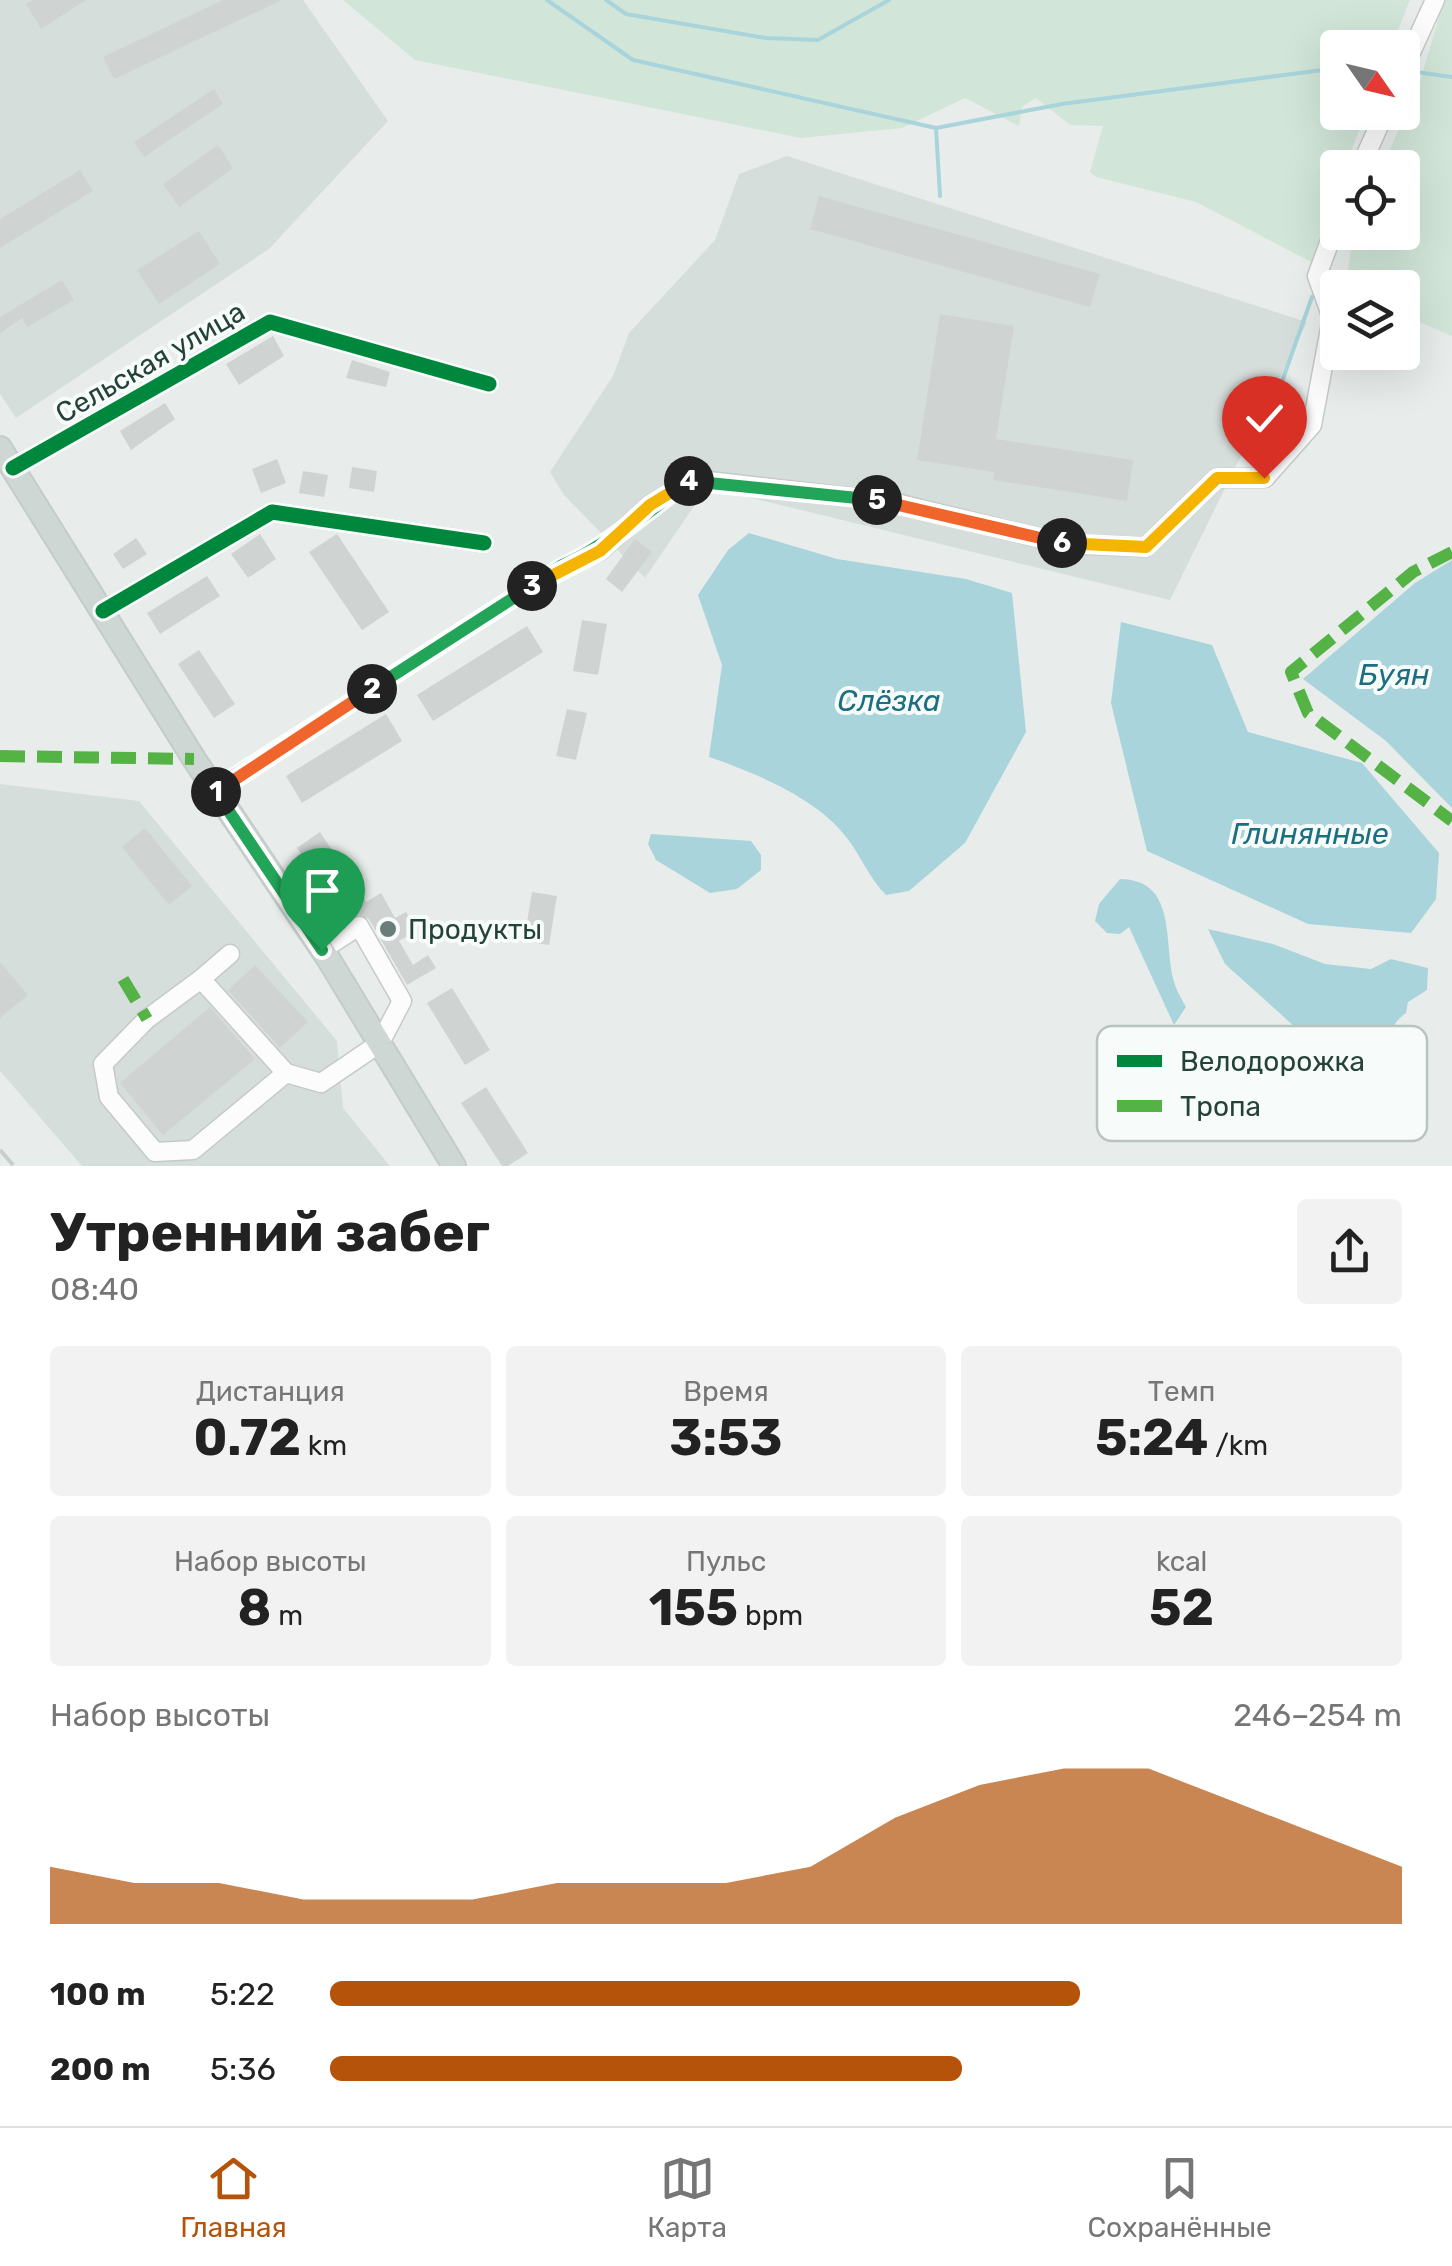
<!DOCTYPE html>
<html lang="ru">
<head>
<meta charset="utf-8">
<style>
	:root { --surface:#fff; --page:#f2f2f2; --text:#222; --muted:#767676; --line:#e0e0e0; --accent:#b45309 }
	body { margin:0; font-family:Rubik,sans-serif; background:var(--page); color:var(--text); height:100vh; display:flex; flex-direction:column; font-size:38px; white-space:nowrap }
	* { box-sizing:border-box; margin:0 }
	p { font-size:32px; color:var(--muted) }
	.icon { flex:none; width:55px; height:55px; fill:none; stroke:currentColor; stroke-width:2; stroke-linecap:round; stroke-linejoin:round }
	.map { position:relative; height:1166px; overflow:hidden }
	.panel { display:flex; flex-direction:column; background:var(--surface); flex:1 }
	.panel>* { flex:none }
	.needle { width:65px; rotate:124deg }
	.tools { position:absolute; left:1320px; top:30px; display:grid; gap:20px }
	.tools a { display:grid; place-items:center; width:100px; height:100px; border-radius:10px; background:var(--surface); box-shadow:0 10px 40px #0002; font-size:50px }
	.pin { position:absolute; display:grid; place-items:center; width:85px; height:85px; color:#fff; margin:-102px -42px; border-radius:50% 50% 50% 0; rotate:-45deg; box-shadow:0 0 10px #0007 }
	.pin .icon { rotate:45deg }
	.km { position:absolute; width:50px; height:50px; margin:-25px; border-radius:50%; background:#222; color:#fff; font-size:28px; line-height:50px; text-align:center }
	.round { display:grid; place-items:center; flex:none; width:105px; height:105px; border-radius:10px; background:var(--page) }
	.headline { display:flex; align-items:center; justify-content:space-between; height:170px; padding:0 50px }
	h1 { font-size:55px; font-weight:700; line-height:75px }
	.metrics { display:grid; grid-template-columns:repeat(3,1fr); gap:15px; height:170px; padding:10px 50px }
	.metrics div { display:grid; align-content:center; border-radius:10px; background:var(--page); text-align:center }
	.metrics b { font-size:50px; font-weight:700 }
	.metrics small { font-size:28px; font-weight:400 }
	.metrics p { font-size:28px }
	.chart { height:280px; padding:20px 50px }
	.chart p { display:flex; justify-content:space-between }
	.chart svg { width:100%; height:180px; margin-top:10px; fill:var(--accent); opacity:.7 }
	ul { padding:0 50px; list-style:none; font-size:32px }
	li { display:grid; grid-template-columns:160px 120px 1fr; align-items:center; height:75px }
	li i { height:25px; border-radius:12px; background:var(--accent) }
	.tab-bar { display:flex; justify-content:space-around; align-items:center; height:140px; border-top:2px solid var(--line); background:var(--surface); font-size:28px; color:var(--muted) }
	.tab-bar a { display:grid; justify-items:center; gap:5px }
	.tab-bar .current { color:var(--accent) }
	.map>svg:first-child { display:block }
	.built { fill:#d6dedb }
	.green { fill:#d1e6d8 }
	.water { fill:#a9d4db }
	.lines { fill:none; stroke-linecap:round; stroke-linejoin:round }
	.stream { stroke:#a9d4db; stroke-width:4 }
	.building { fill:#cfd4d2 }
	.minor-casing { stroke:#c5cac8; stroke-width:21 }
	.major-casing { stroke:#c3ccc9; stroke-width:26 }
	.minor { stroke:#fcfcfc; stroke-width:18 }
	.major { stroke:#cfd7d5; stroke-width:22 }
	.rail { stroke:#c9cdcc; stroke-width:4; stroke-dasharray:20 10; stroke-linecap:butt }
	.quiet { stroke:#55b346; stroke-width:12; stroke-dasharray:25 12; stroke-linecap:butt }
	.cycleway-casing { stroke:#f7fbf9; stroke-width:21 }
	.cycleway { stroke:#00873e; stroke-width:15 }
	.split-1-casing { stroke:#fff; stroke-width:20 }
	.split-2-casing { stroke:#fff; stroke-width:20 }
	.split-3-casing { stroke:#fff; stroke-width:20 }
	.split-4-casing { stroke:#fff; stroke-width:20 }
	.split-5-casing { stroke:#fff; stroke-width:20 }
	.split-6-casing { stroke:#fff; stroke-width:20 }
	.split-7-casing { stroke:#fff; stroke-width:20 }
	.split-8-casing { stroke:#fff; stroke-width:20 }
	.split-1 { stroke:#22a559; stroke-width:12 }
	.split-2 { stroke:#f0652b; stroke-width:12 }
	.split-3 { stroke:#22a559; stroke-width:12 }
	.split-4 { stroke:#f5b400; stroke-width:12 }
	.split-5 { stroke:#22a559; stroke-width:12 }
	.split-6 { stroke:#f0652b; stroke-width:12 }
	.split-7 { stroke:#f5b400; stroke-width:12 }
	.split-8 { stroke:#f5b400; stroke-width:12 }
	.poi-dot { fill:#697e78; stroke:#f7fbf9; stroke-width:4 }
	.labels { text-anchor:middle; stroke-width:8; stroke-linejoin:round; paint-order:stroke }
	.street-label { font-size:28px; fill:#24423a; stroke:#f7fbf9 }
	.poi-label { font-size:28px; fill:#24423a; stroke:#f7fbf9; text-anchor:start }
	.water-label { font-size:30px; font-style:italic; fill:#1c6f80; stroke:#f7fbf9 }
	.key { fill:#f7fbf9; stroke:#b8c4c0; stroke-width:2.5 }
	.key-label { font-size:28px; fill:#24423a }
</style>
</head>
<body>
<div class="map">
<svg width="1452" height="1166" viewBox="0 0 1452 1166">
	<rect width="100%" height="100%" fill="#e8edeb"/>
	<g class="built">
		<path d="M 0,0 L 303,0 L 388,121 L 269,249 L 16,418 L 0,394 Z"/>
		<path d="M 787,156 L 1307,322 L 1170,600 L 707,487 L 645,578 L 564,495 L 550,472 L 613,376 L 629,333 L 715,240 L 739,174 Z"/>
		<path d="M 0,784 L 139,801 L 337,1041 L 343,1108 L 390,1166 L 82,1166 L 0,1071 Z"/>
	</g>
	<g class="green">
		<path d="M 343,0 L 1410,0 L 1391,47 L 1338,48 L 1338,112 L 1366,113 L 1345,167 L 1338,168 L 1337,186 L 1313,263 L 1196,202 L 1096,177 L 1090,172 L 1103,126 L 1070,125 L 1036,98 L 1022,107 L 1019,126 L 965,98 L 902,128 L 801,138 L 415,60 Z"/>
		<path d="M 1444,0 L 1452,0 L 1452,336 L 1403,315 L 1402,288 L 1355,287 L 1347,280 L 1353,233 L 1402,232 L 1402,168 L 1382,167 L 1419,85 Z"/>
	</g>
	<g class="water">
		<path d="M 749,533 L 837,559 L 966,579 L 1012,593 L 1026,732 L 965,843 L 909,891 L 886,895 C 867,876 860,852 842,832 C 813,797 751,771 709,757 L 722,665 L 698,595 L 728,550 Z"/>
		<path d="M 1452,560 L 1452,808 L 1386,741 L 1303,679 L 1415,583 Z"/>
		<path d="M 1121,622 L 1212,645 L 1248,732 L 1362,763 L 1439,853 L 1436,899 L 1411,933 L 1308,924 L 1147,851 L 1111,703 Z"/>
		<path d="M 651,834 L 751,841 L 761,855 L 761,870 L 737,889 L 710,893 L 656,860 L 648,844 Z"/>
		<path d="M 1120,879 C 1176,880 1164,938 1173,978 C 1175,988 1181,998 1186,1007 L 1174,1025 L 1129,927 L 1120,934 L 1107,933 L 1095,921 L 1099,904 Z"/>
		<path d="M 1208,929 L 1273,944 L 1325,964 L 1371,969 L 1391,959 L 1428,968 L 1427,990 L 1408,1002 L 1406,1013 C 1391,1024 1390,1032 1396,1048 L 1392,1061 L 1380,1070 L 1325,1054 L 1225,964 Z"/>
	</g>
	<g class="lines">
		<g class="stream">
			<path d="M 547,0 L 633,60 L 936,128 L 1062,104 L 1338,68"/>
			<path d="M 606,0 L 626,14 L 766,38 L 818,40 L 889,0"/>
			<path d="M 1402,86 L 1409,71 L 1452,77"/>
			<path d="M 936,128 L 940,196"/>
			<path d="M 1258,449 L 1312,297"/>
		</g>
	</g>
	<g class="building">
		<path d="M 33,0 L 86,0 L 41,29 L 26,4 Z"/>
		<path d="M 223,0 L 282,0 L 114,79 L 103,57 Z"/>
		<path d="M 214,89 L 223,104 L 144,157 L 134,142 Z"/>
		<path d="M 218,145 L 233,168 L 179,207 L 163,184 Z"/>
		<path d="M 80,170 L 93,191 L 0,248 L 0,219 Z"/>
		<path d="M 819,196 L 1100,274 L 1090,307 L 810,229 Z"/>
		<path d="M 199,231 L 220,264 L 159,304 L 137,270 Z"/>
		<path d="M 62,280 L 74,300 L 27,327 L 22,318 L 0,333 L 0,317 Z"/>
		<path d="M 940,314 L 1014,326 L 996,439 L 1133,460 L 1127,501 L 993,480 L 994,472 L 917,460 Z"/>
		<path d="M 273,336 L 284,356 L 239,385 L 226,364 Z"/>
		<path d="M 352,360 L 390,372 L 386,387 L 346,378 Z"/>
		<path d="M 165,403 L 175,419 L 131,450 L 120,431 Z"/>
		<path d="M 277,459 L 286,483 L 261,493 L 252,469 Z"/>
		<path d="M 352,467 L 377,471 L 374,492 L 349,488 Z"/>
		<path d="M 303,471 L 328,475 L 324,497 L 299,493 Z"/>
		<path d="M 260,534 L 276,559 L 248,578 L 231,554 Z"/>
		<path d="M 337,534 L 389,612 L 362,630 L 309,552 Z"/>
		<path d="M 136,538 L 147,554 L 123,569 L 113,554 Z"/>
		<path d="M 635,539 L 652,552 L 622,592 L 606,579 Z"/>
		<path d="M 207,576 L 220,596 L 160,634 L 147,613 Z"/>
		<path d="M 582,620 L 607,624 L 598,675 L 573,671 Z"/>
		<path d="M 527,626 L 543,652 L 433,721 L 417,695 Z"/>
		<path d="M 199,650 L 235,704 L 214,718 L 178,664 Z"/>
		<path d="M 567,709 L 587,713 L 576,760 L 556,756 Z"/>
		<path d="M 386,714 L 402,741 L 302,803 L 286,776 Z"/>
		<path d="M 145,828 L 192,886 L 169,905 L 122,847 Z"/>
		<path d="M 320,832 L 366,902 L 381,893 L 395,918 L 406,912 L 417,930 L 399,941 L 413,965 L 428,955 L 436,968 L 407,985 L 369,919 L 356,914 L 346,897 L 334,905 L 297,848 Z"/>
		<path d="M 532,892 L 557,896 L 549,945 L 524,941 Z"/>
		<path d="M 0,962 L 28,995 L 0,1018 Z"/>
		<path d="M 255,965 L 308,1022 L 280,1048 L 228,990 Z"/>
		<path d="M 452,988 L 490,1050 L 465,1065 L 427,1003 Z"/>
		<path d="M 210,1007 L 255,1059 L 163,1135 L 120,1083 Z"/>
		<path d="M 486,1087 L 528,1153 L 508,1166 L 502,1166 L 461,1103 Z"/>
	</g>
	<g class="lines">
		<g class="minor-casing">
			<g id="minor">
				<path d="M 1402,72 L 1435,0"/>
				<path d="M 1360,168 L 1385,112"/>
				<path d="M 13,468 L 270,322 L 489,384"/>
				<path d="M 103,611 L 272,512 L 484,543"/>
				<path d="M 214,790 L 562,567 L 600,551 L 650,505 L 692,479 L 892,502 L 1064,544 L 1146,547 L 1217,478 L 1265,478 L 1312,425 L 1332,318 L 1317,276 L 1338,219"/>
				<path d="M 201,979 L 230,954"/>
				<path d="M 286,1073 L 193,1150 L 155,1152 L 109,1097 L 103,1064 L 147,1019 L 201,979 L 286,1073 L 321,1083 L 380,1043 L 402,1001 L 359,926 L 322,950"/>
			</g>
		</g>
		<g class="major-casing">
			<path id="major" d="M 0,448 L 194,759 L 329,960 L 454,1166"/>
		</g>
		<use href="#minor" class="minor"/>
		<use href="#major" class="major"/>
		<path class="rail" d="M 0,1150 L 14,1166"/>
		<g class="quiet">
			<path d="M 1452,552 L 1413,572 L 1291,672 L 1308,713 L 1452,821"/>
			<path d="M 0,756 L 194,759"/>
			<path d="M 123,979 L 147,1019"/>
		</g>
		<g class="cycleway-casing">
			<g id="cycleway">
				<path d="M 13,468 L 270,322 L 489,384"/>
				<path d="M 103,611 L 272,512 L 484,543"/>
				<path d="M 214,790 L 562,567 C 612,546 645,509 692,479"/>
			</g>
		</g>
		<use href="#cycleway" class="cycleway"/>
	</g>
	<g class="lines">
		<g class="split-1-casing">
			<path id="split-1" d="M 216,792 L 322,950"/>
		</g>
		<g class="split-2-casing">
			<path id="split-2" d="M 216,792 L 372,689"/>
		</g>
		<g class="split-3-casing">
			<path id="split-3" d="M 372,689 L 532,586"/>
		</g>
		<g class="split-4-casing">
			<path id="split-4" d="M 532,586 L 600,551 L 650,505 L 689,481"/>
		</g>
		<g class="split-5-casing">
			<path id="split-5" d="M 689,481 L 877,500"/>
		</g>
		<g class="split-6-casing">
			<path id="split-6" d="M 877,500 L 1062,543"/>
		</g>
		<g class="split-7-casing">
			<path id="split-7" d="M 1062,543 L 1146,547 L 1217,478 L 1224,478"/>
		</g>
		<g class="split-8-casing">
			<path id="split-8" d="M 1224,478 L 1264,478"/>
		</g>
		<use href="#split-1" class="split-1"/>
		<use href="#split-2" class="split-2"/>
		<use href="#split-3" class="split-3"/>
		<use href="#split-4" class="split-4"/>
		<use href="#split-5" class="split-5"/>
		<use href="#split-6" class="split-6"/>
		<use href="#split-7" class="split-7"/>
		<use href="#split-8" class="split-8"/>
	</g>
	<circle class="poi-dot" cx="388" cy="929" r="10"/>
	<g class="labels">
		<g class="street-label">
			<text transform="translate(150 362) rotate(-30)" y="10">Сельская улица</text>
		</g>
		<g class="poi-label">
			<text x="408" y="939">Продукты</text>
		</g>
		<g class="water-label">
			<text x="1394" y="685">Буян</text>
			<text x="889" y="711">Слёзка</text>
			<text x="1310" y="844">Глинянные</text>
		</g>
	</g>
	<rect x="1097" y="1026" width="330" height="115" rx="15" class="key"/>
	<rect x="1117" y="1055" width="45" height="12" fill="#00873e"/>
	<rect x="1117" y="1100" width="45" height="12" fill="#55b346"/>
	<g class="key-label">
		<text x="1180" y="1071">Велодорожка</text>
		<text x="1180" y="1116">Тропа</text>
	</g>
</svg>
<div class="tools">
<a><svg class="needle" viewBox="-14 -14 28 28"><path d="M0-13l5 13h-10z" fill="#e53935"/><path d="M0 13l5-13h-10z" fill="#767676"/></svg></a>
<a><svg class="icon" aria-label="locate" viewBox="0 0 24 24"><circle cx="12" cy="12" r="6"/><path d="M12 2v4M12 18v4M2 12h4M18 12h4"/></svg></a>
<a><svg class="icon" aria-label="layers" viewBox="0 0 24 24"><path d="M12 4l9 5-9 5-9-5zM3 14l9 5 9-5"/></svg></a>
</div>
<div class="pin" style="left:322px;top:950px;background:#1e9e55"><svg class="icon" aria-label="arrive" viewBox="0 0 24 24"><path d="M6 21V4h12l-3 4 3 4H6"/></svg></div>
<div class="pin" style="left:1264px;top:478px;background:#d93025"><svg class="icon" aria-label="check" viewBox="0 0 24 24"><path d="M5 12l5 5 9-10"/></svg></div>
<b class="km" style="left:216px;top:792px">1</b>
<b class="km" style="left:372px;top:689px">2</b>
<b class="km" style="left:532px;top:586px">3</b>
<b class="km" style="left:689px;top:481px">4</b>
<b class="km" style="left:877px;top:500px">5</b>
<b class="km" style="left:1062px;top:543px">6</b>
</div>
<section class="panel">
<div class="headline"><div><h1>Утренний забег</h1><p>08:40</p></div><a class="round"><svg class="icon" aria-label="share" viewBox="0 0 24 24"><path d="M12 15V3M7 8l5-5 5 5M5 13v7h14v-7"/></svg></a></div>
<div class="metrics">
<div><p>Дистанция</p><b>0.72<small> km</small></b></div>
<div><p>Время</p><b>3:53</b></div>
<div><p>Темп</p><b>5:24<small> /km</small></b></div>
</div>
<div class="metrics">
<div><p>Набор высоты</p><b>8<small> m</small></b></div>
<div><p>Пульс</p><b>155<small> bpm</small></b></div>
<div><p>kcal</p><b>52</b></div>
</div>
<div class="chart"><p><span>Набор высоты</span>246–254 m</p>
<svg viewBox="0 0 160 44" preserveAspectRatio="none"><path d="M0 44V30L10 34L20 34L30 38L40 38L50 38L60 34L70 34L80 34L90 30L100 18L110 10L120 6L130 6L140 14L150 22L160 30V44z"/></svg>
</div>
<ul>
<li><b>100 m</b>5:22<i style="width:70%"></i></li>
<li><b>200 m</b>5:36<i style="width:59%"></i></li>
</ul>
</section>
<nav class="tab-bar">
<a class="current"><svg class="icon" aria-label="home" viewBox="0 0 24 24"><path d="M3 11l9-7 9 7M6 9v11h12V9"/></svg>Главная</a>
<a><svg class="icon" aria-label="map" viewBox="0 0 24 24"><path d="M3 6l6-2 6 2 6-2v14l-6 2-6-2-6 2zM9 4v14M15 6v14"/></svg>Карта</a>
<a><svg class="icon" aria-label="saved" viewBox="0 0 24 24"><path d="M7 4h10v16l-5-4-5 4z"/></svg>Сохранённые</a>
</nav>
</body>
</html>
